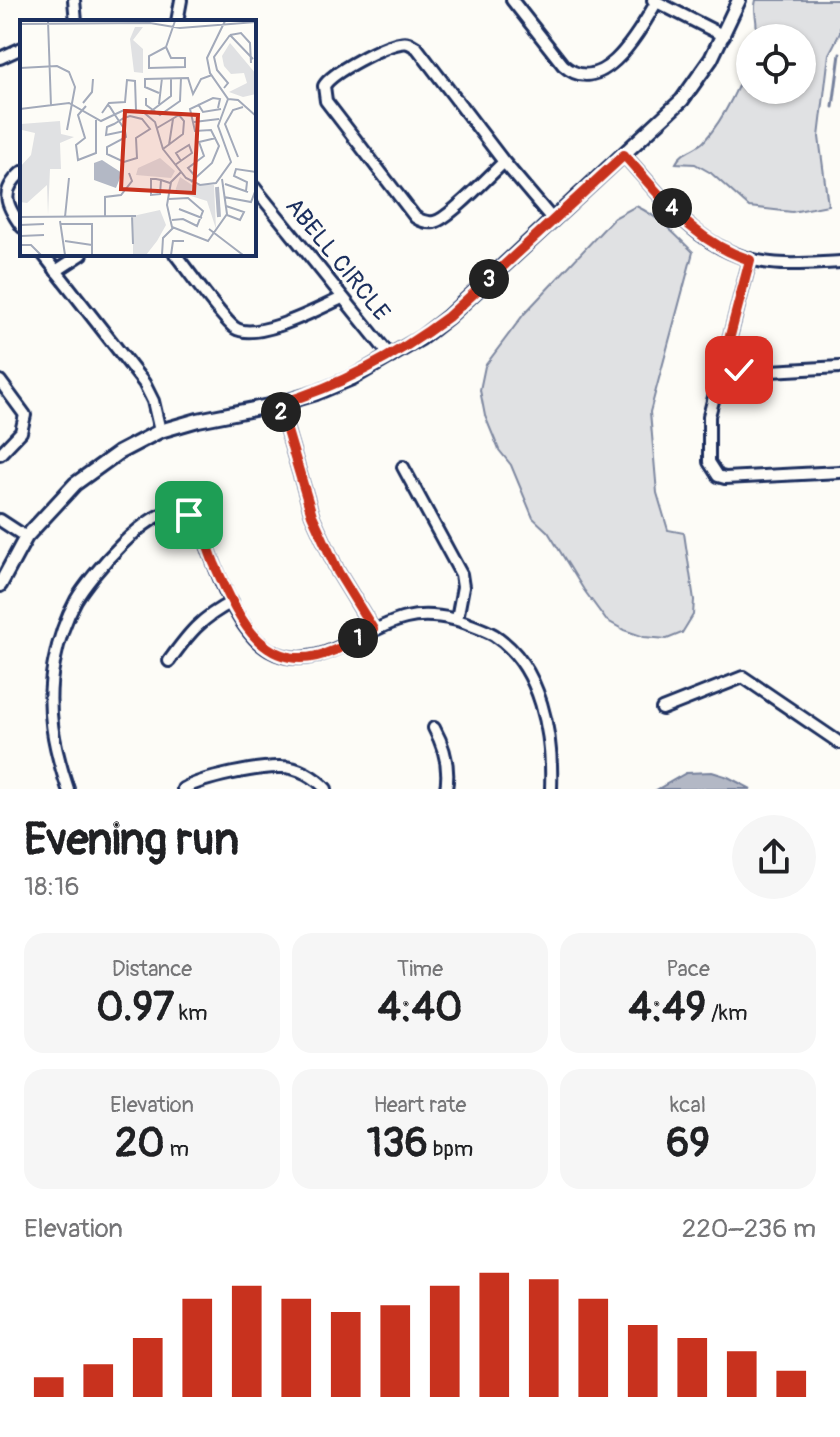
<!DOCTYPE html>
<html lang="en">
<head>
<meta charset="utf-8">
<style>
	:root { --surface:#fff; --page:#f6f6f6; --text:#202124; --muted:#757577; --accent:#c8321e }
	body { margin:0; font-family:Pangolin,sans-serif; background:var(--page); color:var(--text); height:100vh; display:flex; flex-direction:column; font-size:30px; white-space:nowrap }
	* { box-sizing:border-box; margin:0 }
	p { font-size:26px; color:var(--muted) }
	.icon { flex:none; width:44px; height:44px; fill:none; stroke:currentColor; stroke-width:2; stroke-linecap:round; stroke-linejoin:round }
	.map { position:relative; height:789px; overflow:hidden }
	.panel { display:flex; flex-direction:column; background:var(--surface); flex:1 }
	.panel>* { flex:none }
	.buttons { position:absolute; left:736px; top:24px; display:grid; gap:16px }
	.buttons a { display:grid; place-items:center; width:80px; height:80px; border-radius:50%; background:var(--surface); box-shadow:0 2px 6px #0004; font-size:40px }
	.pin { position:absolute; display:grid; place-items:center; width:68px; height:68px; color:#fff; margin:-34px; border-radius:16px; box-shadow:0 4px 12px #0006 }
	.km { position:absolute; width:40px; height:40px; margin:-20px; border-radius:50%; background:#222; color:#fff; font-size:22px; line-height:40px; text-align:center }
	.round { display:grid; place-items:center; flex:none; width:84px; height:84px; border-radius:42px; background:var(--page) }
	.summary { display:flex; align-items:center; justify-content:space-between; height:136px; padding:0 24px }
	h1 { font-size:44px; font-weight:800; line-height:60px }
	.stats { display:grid; grid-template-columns:repeat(3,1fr); gap:12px; height:136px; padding:8px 24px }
	.stats div { display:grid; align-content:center; border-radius:20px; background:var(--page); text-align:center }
	.stats b { font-size:40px; font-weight:800 }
	.stats small { font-size:22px; font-weight:400 }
	.stats p { font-size:22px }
	.chart { height:224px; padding:16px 24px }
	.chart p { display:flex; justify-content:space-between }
	.chart svg { width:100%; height:144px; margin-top:8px; stroke:var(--accent); stroke-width:6 }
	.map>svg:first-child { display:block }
	.green { fill:#e0e1e3; stroke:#7e88a0; stroke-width:2 }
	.water { fill:#b3b8c5; stroke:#76819c; stroke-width:2 }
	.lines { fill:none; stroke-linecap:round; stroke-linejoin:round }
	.stream { stroke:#76819c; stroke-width:3 }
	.minor-casing { stroke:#1b2f5e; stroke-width:16 }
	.tertiary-casing { stroke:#1b2f5e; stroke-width:18 }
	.minor { stroke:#fdfcf7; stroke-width:10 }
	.tertiary { stroke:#fdfcf7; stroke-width:12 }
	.route-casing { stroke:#fff; stroke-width:16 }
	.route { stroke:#c8321e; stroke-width:10 }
	.labels { text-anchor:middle; stroke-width:6; stroke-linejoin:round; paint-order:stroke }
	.street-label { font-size:24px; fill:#1b2f5e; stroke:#fdfcf7 }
	.inset-river { fill:none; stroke:#b3b8c5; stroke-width:4 }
	.inset-road { fill:none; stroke:#a3aaba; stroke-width:2 }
	.view { fill:#c8321e; fill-opacity:0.15; stroke:#c8321e; stroke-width:4 }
	.inset-edge { fill:none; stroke:#1b2f5e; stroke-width:4 }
</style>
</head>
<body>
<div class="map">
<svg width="840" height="789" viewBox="0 0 840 789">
	<rect width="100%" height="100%" fill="#fdfcf7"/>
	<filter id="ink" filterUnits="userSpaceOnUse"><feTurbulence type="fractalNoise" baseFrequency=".0125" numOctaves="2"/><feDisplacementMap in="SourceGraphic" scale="16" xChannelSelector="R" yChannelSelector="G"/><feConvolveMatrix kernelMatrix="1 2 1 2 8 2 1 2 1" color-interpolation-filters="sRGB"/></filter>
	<g filter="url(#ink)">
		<g class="green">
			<path d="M 756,0 L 840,0 L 840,33 L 829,54 L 819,137 L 828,205 L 792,212 L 749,207 L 711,173 L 695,164 L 676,163 C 682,150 697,150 705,140 C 725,117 741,83 750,54 L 750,90 L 802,90 L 802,38 L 755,38 C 760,23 752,13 756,0 Z"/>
			<path d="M 636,206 C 658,216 676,235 693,252 L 650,412 L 657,493 L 668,530 L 684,533 L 694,600 L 693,615 L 682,633 L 667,639 L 644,637 L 624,630 L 606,620 L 584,590 L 548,532 L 533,518 L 511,465 L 499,450 L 485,416 L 480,390 L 485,366 L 524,314 L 614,218 Z"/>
		</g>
		<path class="water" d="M 712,772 L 728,777 L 751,789 L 658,789 L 686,773 Z"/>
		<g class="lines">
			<path class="stream" d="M 833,107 L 840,54"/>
			<g class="minor-casing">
				<g id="minor">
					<path d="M 74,0 L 76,22"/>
					<path d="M 512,0 L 563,65 C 602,100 639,32 656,3"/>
					<path d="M 653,0 L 724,36"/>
					<path d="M 177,22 L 181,0"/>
					<path d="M 0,58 L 22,48"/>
					<path d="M 624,155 C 668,203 702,256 771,263 C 794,266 817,263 840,262"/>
					<path d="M 504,162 C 491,174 448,220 434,222 C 427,223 421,221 415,217 L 326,101 L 324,86 C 332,72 383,46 400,43 C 407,41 411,44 417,48 L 504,162 L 553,220"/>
					<path d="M 22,172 C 0,191 5,204 22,227"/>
					<path d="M 254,187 L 391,357"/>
					<path d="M 43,254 L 144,383 L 153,401 L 160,431"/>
					<path d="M 175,254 C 187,269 222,319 235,328 C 257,342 320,308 342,298"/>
					<path d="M 750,260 L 709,416 L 709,462 L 718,476 L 725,478 L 840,472"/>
					<path d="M 56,271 L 82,254"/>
					<path d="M 722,366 L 752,372 L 840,367"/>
					<path d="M 0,381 L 25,415 L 21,432 L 0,454"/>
					<path d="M 279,404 L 312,515 L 338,572 L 373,629"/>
					<path d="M 403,467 L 461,574 L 463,587 L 457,619"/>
					<path d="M 0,520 L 26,537"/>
					<path d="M 169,661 C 189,633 201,618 232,602"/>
					<path d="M 662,709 L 743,677 L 840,743"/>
					<path d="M 434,728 C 445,748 450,767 446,789"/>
					<path d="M 68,789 C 54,748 45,707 54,663 C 58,642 65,620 76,600 C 90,576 148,507 179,511 C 187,513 193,518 199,523 C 213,560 234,630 269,650 C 316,677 362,628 406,618 C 426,613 453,617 471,625 C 479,628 487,631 494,635 C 542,666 553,736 551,789"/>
					<path d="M 183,789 C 202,778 259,766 282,767 C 298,767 315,777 326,789"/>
				</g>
			</g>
			<g class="tertiary-casing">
				<path id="tertiary" d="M 0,585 L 26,537 L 75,484 L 118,453 L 160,431 L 198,420 L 279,404 L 316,393 L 352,378 L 421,338 L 448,317 L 682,100 L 711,59 L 739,0"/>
			</g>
			<use href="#minor" class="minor"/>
			<use href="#tertiary" class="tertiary"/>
		</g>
	</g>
	<g class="lines" filter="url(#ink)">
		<g class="route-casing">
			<path id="route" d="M 189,515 C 204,527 207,546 214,563 C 238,617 263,681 335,650 C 349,645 361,636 373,629 L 338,572 L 312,515 L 279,404 C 342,385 396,356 448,317 L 624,155 C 664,199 692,241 750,260 L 722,366 L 739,370"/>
		</g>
		<use href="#route" class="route"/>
	</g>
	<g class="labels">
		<g class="street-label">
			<text transform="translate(338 259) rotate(51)" y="8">ABELL CIRCLE</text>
		</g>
	</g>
	<g transform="translate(20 20)">
		<rect width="236" height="236" fill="#fdfcf7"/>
		<path d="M 115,7 L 123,7 L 113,20 L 123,29 L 123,53 L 114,52 L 110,19 ZM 210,23 L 236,54 L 236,74 L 223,77 L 209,72 L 227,63 L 224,53 L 211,54 L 204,46 L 202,36 ZM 40,101 L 41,114 L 54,117 L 40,123 L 41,149 L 30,149 L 28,195 L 27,165 L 7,183 L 0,182 L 0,147 L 11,135 L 15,113 L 2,110 L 1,104 ZM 140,138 L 155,151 L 151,158 L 116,155 L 118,148 ZM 160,157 L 172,165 L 194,165 L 196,209 L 187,181 L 155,171 ZM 140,190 L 146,205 L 137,221 L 126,235 L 113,235 L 113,196 Z" fill="#e0e1e3"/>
		<path d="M 82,140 L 102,153 L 96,168 L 74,160 L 74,143 Z" fill="#b3b8c5"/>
		<path class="inset-river" d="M 197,167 L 199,197"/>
		<path class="inset-road" d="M 28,1 L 31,86M 0,4 L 130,3 L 160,8 L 236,2M 210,15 L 221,13 L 230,23 L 231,43M 210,15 L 233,39M 146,27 L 151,38 L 165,38 L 165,47 L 129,48 L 129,36 ZM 146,27 L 155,1M 0,48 L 37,46 L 49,52 L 55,67 L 47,110M 204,68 L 208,63 L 197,50 L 194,37 L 210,15M 139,73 L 125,67 L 125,59 L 168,58 L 173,74 L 181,59 L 192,55M 126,78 L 126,85 L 140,95 L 160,81 L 161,58M 208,79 L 218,80 L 236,96M 63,83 L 72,72 L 73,59M 139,84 L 142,58M 178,84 L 183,92 L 201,89M 88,85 L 90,87 L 95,95 L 103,107 L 105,111 L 106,117 L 87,127 L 87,134 L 104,142 L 117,138 L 116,118 L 130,109 L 122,99 L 110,96 L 104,98 L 102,99 L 99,101 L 94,104 L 87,107 L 86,115 L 105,111M 66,86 L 58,95 L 65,118 L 56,125 L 58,140 L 76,133 L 76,100M 0,89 L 49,83 L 81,101 L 104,90 L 122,91 L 135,102 L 143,129 L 166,158 L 180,165 L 196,163 L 211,142 L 198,106 L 208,79 L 190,53 L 187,38 L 205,1M 130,92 L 151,76 L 151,58M 82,93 L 89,83 L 105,82 L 107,60 L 115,61 L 116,90M 174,102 L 199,99M 137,108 L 159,95 L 164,101 L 163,114 L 143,129M 149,125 L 153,99M 218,137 L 205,104 L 213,90 L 223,87M 155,145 L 172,133 L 169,125 L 156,133 L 161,141M 161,152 L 151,162 L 147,185 L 152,207 L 188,221 L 207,194 L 202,159M 175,156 L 168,148 L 184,136 L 179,122 L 196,118M 141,160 L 140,174 L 131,175 L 131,159 L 136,159 L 141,160 L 150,163M 171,162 L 192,143 L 199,126 L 191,110 L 175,111 L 170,89 L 193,78 L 200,79 L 198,88M 205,164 L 228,172M 226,171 L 227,162 L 214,156 L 216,149 L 236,152M 204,177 L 231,182 L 236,169M 149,179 L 168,178 L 183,191 L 177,206 L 163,199 L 152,200M 206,186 L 224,192 L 220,200 L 207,195M 159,189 L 182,198M 85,196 L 85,177 L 101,175 L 112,161 L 109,153M 112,196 L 113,224M 0,197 L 116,196M 45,197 L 49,158M 40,201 L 45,235M 40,204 L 72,204 L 72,235M 0,205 L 24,204M 0,207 L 1,216 L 24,215M 189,209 L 223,235M 45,221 L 72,225M 0,225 L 11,225 L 21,235M 142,235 L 143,218 L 153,208M 151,235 L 153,221 L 164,221"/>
		<path class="view" d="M 105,91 L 178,95 L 174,173 L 101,169 Z"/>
		<rect width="236" height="236" class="inset-edge"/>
	</g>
</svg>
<div class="buttons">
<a><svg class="icon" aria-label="locate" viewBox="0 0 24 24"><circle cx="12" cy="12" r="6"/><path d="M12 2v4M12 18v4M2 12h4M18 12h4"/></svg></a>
</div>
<div class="pin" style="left:189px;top:515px;background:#1e9e55"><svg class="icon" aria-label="arrive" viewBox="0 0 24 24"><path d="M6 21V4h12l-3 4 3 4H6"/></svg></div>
<div class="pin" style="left:739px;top:370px;background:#d93025"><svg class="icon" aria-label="check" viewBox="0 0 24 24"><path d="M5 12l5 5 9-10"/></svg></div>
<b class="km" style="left:358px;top:638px">1</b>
<b class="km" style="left:281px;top:412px">2</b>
<b class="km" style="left:489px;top:279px">3</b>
<b class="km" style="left:672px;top:208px">4</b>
</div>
<section class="panel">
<div class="summary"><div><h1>Evening run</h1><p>18:16</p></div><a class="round"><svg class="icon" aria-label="share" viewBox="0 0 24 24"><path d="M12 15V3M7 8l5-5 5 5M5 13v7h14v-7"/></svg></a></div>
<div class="stats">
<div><p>Distance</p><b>0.97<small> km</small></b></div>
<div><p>Time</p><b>4:40</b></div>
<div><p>Pace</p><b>4:49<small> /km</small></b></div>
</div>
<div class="stats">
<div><p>Elevation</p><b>20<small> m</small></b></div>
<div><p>Heart rate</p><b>136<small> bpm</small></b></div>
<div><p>kcal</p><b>69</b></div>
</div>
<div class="chart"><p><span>Elevation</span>220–236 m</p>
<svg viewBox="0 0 160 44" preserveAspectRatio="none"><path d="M5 44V38M15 44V34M25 44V26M35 44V14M45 44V10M55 44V14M65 44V18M75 44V16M85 44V10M95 44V6M105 44V8M115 44V14M125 44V22M135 44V26M145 44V30M155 44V36"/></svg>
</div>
</section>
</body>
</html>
